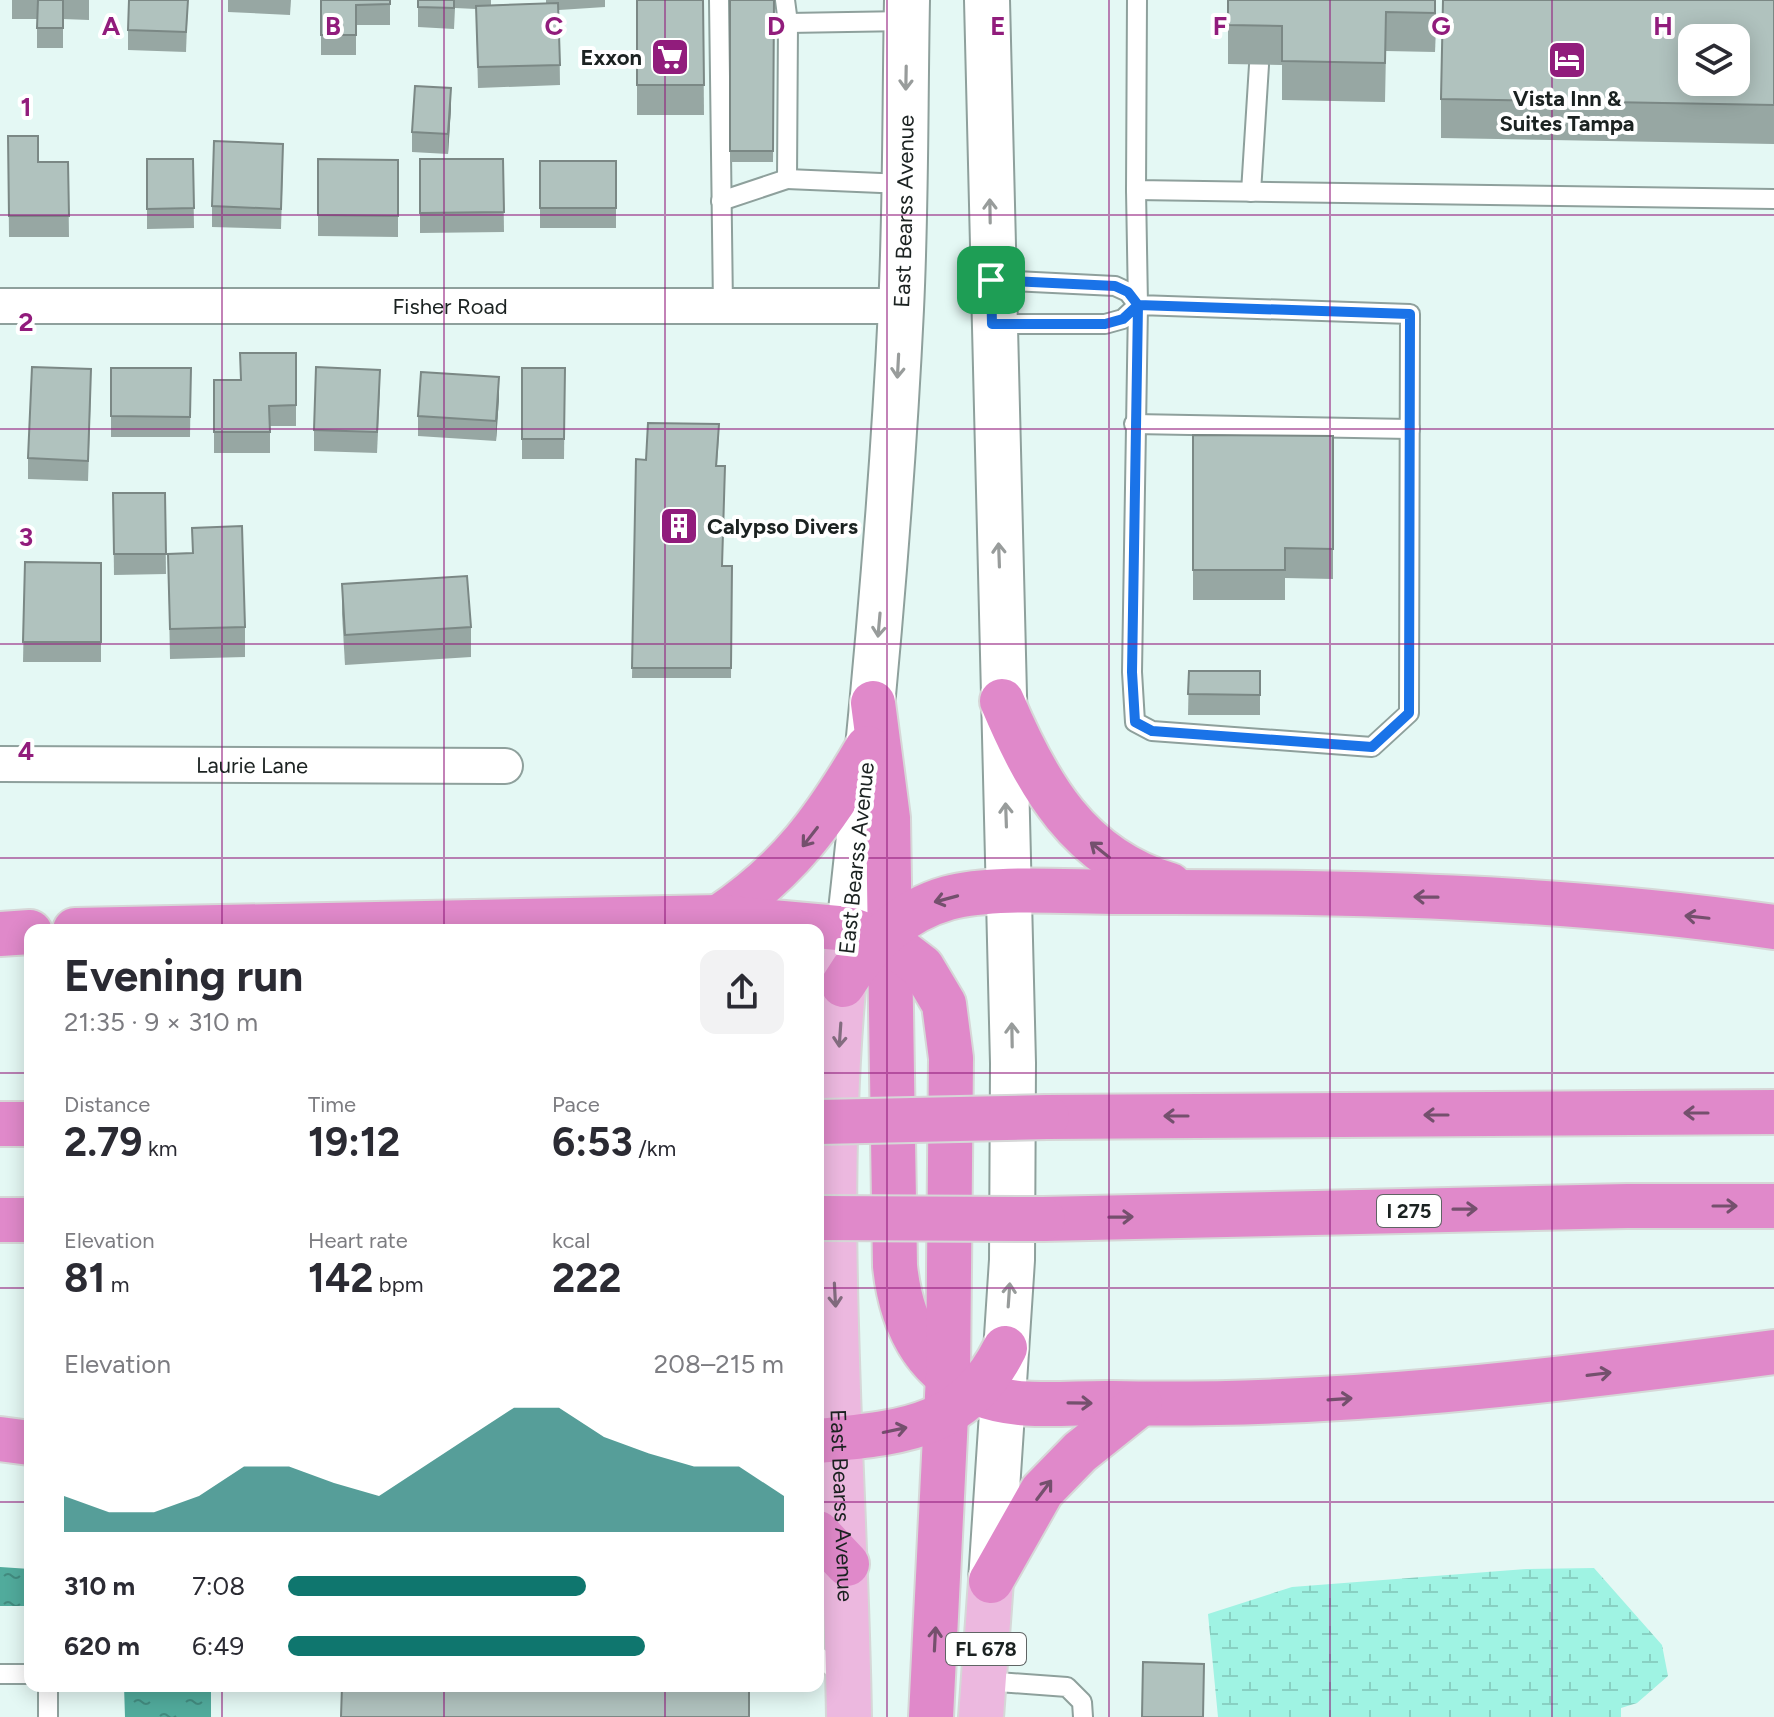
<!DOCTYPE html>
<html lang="en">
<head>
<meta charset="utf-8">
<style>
	:root { --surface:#fff; --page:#f2f2f3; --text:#2b2b33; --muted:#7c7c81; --accent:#0f766e }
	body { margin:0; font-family:Figtree,sans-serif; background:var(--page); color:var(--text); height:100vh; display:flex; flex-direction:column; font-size:30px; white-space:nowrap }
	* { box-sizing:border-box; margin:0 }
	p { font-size:26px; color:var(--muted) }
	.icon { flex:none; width:44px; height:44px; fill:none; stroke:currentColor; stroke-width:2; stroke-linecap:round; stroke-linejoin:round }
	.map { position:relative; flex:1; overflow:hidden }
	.drawer { position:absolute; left:24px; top:924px; width:800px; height:768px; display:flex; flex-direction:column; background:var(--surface); border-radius:16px; box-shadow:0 4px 20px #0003 }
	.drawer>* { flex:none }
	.controls { position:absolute; left:1678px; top:24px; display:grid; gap:16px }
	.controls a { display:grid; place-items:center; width:72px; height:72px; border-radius:16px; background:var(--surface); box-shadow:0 4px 20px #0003; font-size:40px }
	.pin { position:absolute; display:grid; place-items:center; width:68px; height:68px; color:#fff; margin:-34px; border-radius:16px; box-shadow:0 4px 12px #0006 }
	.round { display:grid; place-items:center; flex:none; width:84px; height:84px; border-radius:16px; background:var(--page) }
	.overview { display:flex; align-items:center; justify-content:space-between; height:136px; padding:0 40px }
	h1 { font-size:44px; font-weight:700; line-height:60px }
	.figures { display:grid; grid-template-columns:repeat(3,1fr); gap:12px; height:136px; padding:8px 40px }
	.figures div { display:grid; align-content:center }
	.figures b { font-size:40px; font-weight:700 }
	.figures small { font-size:22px; font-weight:400 }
	.figures p { font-size:22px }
	.chart { height:224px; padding:16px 40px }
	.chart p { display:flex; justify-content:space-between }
	.chart svg { width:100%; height:144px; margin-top:8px; fill:var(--accent); opacity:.7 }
	ul { padding:0 40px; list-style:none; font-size:26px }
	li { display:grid; grid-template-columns:128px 96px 1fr; align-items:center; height:60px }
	li i { height:20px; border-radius:10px; background:var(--accent) }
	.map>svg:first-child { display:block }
	.wetland { fill:url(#wetland-marsh) }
	.water { fill:url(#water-ripples) }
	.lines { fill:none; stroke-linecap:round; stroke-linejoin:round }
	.lane-casing { stroke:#8ea09c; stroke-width:22 }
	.street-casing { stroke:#8ea09c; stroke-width:38 }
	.secondary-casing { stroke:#8ea09c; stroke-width:48 }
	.primary-casing { stroke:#d6d7d7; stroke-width:48 }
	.highway-casing { stroke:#d6d7d7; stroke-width:48 }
	.lane { stroke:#fff; stroke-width:18 }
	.street { stroke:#fff; stroke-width:34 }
	.secondary { stroke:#fff; stroke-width:44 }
	.primary { stroke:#ecb8df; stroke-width:44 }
	.highway { stroke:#e089ca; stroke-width:44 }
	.highway-bridge-casing { stroke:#d6d7d7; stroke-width:48; stroke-linecap:butt }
	.highway-bridge { stroke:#e089ca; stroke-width:44 }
	.wall { fill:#97a7a3 }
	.shaded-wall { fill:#7b8885 }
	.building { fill:#b0c2be; stroke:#7b8885; stroke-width:2; fill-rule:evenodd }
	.oneway { stroke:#989c9b }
	.oneway2 { stroke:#74506d }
	.oneway3 { stroke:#846d80 }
	.route-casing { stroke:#fff; stroke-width:16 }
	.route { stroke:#1a73e8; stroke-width:10 }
	.grid { fill:none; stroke:#911c7c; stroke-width:2; stroke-opacity:0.55 }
	.labels { text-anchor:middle; stroke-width:8; stroke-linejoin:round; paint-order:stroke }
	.shield { fill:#fff; stroke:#5f6464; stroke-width:2 }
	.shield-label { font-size:20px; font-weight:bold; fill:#1b2221 }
	.poi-label { font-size:22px; font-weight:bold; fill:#1b2221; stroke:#fff; text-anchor:end }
	.street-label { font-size:22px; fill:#1b2221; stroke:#fff }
	.grid-label { font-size:26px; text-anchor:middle; font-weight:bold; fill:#911c7c; stroke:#fff; stroke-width:8; stroke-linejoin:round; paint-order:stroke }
</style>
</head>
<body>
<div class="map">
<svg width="1774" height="1717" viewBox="0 0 1774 1717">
	<defs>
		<pattern id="wetland-marsh" width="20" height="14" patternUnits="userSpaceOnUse" patternTransform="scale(2)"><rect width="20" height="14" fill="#9ff3e3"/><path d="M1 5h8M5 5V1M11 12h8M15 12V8" fill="none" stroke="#88d0c2"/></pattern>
		<pattern id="water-ripples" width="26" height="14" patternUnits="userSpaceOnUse" patternTransform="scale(2)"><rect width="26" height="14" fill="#51ab9c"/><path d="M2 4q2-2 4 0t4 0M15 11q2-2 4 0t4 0" fill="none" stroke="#428b7f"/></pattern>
	</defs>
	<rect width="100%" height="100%" fill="#e4f8f4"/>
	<path class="wetland" d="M 1594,1568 L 1662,1645 L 1668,1676 L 1637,1703 L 1621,1708 L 1621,1717 L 1218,1717 L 1208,1614 L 1292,1587 L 1526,1569 Z"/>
	<g class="water">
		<path d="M 0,1567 L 30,1569 L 30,1606 L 0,1606 Z"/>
		<path d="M 124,1686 L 211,1686 L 211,1717 L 125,1717 Z"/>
	</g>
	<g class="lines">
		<g class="lane-casing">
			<g id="lane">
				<path d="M 719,0 L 723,307"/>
				<path d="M 1137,0 L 1136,190 L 1774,199"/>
				<path d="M 788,23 L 907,21"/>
				<path d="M 787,179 L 904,184"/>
				<path d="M 1251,192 L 1259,65"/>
				<path d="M 721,201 L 787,179 L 788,23 L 785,0"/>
				<path d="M 993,280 L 1115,286 L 1128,292 L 1138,305"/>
				<path d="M 993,324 L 1105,324 L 1123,319 L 1138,305 L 1410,314 L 1409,713 L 1372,747 L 1152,731 L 1135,722 L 1132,672 L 1138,305 L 1136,190"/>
				<path d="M 1134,424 L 1410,429"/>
				<path d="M 818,1656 L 844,1677"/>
				<path d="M 0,1674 L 30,1674"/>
				<path d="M 984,1681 L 1067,1687 L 1082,1702 L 1083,1717"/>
				<path d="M 48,1686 L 48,1717"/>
			</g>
		</g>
		<g class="street-casing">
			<g id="street">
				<path id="s1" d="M 0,306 L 902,306"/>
				<path id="s2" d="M 0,764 L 505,766"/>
			</g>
		</g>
		<g class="secondary-casing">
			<g id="secondary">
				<path d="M 987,0 L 1013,1063 L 1012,1260 L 991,1581"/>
				<path id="s3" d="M 849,929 C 872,723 891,516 901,309 C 906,206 905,103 907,0"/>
			</g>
		</g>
		<g class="primary-casing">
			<g id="primary">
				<path id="s4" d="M 847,948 C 819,1203 845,1461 849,1717"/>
				<path d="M 981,1717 L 991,1581"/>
			</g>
		</g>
		<g class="highway-casing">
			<g id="highway">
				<path d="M 1002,701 C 1037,784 1079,859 1170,885"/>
				<path d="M 873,703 L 888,818 L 895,1266 C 901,1323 924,1372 980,1394 C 1018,1410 1071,1402 1112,1403 C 1334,1408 1554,1381 1774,1352"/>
				<path d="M 719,917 C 789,870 825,820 867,748"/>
				<path d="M 75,930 L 719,917 L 849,929 L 892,944 L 922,967 L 944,1004 L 951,1058 L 948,1376 L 931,1717"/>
				<path d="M 0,934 L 30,932"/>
				<path d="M 843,985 C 867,945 902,911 948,898 C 996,885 1077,893 1129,892 C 1344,891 1561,896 1774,927"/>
				<path d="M 1047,1117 L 1774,1112"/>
				<path d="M 0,1124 L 30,1124"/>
				<path d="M 1043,1219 L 1627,1206 L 1774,1206"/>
				<path d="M 0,1220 L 30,1220"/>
				<path d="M 0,1439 L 30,1443"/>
				<path d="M 818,1441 C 901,1432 964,1430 1005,1348"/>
				<path d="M 818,1533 L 847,1564"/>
				<path d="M 991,1581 L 1042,1491 L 1080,1452 L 1140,1404"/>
			</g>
		</g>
		<use href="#lane" class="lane"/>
		<use href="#street" class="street"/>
		<use href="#secondary" class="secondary"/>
		<use href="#primary" class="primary"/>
		<use href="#highway" class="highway"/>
		<g class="highway-bridge-casing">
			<g id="highway-bridge">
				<path d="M 818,1122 L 1047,1117"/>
				<path d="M 818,1218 L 1043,1219"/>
			</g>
		</g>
		<use href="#highway-bridge" class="highway-bridge"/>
	</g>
	<g class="wall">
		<path d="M 12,0 L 89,0 L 89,20 L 63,19 L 63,48 L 37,48 L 37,19 L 12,19 Z"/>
		<path d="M 188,0 L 186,52 L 128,50 L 128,30 Z"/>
		<path d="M 228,0 L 291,0 L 290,15 L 228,12 Z"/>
		<path d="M 321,0 L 390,0 L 390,25 L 356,25 L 356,55 L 321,55 Z"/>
		<path d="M 418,0 L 491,0 L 491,5 L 546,3 L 546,0 L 605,0 L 605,7 L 559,10 L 560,85 L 478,88 L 476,9 L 455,8 L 454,29 L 418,27 Z"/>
		<path d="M 637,0 L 703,0 L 704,115 L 637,115 Z"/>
		<path d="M 730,0 L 774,0 L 773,162 L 730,162 Z"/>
		<path d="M 1228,0 L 1436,0 L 1435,52 L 1386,51 L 1385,102 L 1282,100 L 1282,65 L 1228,64 Z"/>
		<path d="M 1774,0 L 1774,144 L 1441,138 L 1441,99 Z"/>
		<path d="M 451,108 L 448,154 L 412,152 L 412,132 Z"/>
		<path d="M 8,136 L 38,162 L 68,162 L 69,237 L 9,237 Z"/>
		<path d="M 147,159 L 193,159 L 194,228 L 147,229 Z"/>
		<path d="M 318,159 L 398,160 L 398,237 L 318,236 Z"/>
		<path d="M 420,159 L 503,159 L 504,232 L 420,233 Z"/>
		<rect x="540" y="161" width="76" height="67"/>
		<path d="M 283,164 L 281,229 L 212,227 L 212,206 Z"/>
		<path d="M 296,353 L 296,426 L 270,426 L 270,453 L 214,453 L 214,380 L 241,380 Z"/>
		<path d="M 111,368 L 191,368 L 190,437 L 111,437 Z"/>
		<path d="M 522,368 L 565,368 L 564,459 L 522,459 Z"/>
		<path d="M 91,389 L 88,481 L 28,479 L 28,458 Z"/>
		<path d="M 380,390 L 377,453 L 314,451 L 314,430 Z"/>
		<path d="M 499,398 L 496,441 L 418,436 L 418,416 Z"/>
		<path d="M 719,435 L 717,466 L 722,566 L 732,566 L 731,678 L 632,678 L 636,459 L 646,460 Z"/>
		<path d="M 1193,435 L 1333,436 L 1333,579 L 1285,578 L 1285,600 L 1193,600 Z"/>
		<path d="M 113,493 L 165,493 L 166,574 L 114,575 Z"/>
		<path d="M 192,528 L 245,627 L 245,657 L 170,659 L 168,554 L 192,553 Z"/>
		<path d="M 25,562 L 101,563 L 101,662 L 23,662 Z"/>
		<path d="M 342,584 L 471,627 L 471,657 L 345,665 L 342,614 Z"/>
		<path d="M 1189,671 L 1260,671 L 1260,715 L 1188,715 Z"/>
	</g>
	<g class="shaded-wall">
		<path d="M 1435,0 L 1436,0 L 1435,52 Z"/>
		<path d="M 451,88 L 451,108 L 448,154 L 448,134 Z"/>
		<path d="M 499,377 L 499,398 L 496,441 L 496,421 Z"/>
	</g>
	<g class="building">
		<path d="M 38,0 L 63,0 L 63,28 L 37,28 Z"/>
		<path d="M 129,0 L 188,0 L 186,32 L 128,30 Z"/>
		<path d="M 321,0 L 390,0 L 390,4 L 356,5 L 356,35 L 321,35 Z"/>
		<path d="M 418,0 L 454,0 L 454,8 L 418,7 Z"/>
		<path d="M 637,0 L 703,0 L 704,85 L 637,85 Z"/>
		<path d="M 730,0 L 774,0 L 773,151 L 730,151 Z"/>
		<path d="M 1228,0 L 1435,0 L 1435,13 L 1386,12 L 1385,63 L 1282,61 L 1282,26 L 1228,25 Z"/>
		<path d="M 1443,0 L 1774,0 L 1774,105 L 1441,99 ZM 1692,38 L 1736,38 L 1736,82 L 1692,82 Z"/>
		<path d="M 558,3 L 560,65 L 478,67 L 476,6 Z"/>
		<path d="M 415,86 L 451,88 L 448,134 L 412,132 Z"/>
		<path d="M 8,136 L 38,136 L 38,162 L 68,162 L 69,216 L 9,216 Z"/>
		<path d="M 214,141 L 283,144 L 281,209 L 212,206 Z"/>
		<path d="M 147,159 L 193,159 L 194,208 L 147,209 Z"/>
		<path d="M 318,159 L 398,160 L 398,216 L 318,215 Z"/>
		<path d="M 420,159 L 503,159 L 504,212 L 420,213 Z"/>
		<rect x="540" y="161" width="76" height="47"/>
		<path d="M 240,353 L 296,353 L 296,405 L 269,406 L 270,432 L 214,432 L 214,380 L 241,380 Z"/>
		<path d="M 32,367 L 91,369 L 88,461 L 28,458 Z"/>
		<path d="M 316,367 L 380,370 L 377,432 L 314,430 Z"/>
		<path d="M 111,368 L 191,368 L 190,417 L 111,416 Z"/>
		<path d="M 522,368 L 565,368 L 564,439 L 522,439 Z"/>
		<path d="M 421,372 L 499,377 L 496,421 L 418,416 Z"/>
		<path d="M 648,423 L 719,424 L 716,466 L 725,466 L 722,566 L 732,566 L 731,668 L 632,668 L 636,459 L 646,460 Z"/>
		<path d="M 1193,435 L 1333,436 L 1333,549 L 1285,548 L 1285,570 L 1193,570 Z"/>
		<path d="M 113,493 L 165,493 L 166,554 L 114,554 Z"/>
		<path d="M 242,526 L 245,627 L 170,629 L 168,554 L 193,553 L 192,528 Z"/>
		<path d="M 25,562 L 101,563 L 101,642 L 23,642 Z"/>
		<path d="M 467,576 L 471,627 L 345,635 L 342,584 Z"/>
		<path d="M 1189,671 L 1260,671 L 1260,695 L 1188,694 Z"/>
		<path d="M 1143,1662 L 1204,1664 L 1203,1717 L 1142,1717 Z"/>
		<path d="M 342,1686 L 749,1686 L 749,1717 L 341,1717 Z"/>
	</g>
	<defs><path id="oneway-shaft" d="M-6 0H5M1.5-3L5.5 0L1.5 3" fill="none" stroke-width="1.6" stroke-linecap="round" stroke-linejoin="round" transform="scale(2)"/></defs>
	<g class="oneway">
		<use href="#oneway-shaft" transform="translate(906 78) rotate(91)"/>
		<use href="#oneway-shaft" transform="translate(990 211) rotate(-91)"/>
		<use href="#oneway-shaft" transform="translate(898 366) rotate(93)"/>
		<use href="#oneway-shaft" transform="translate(999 555) rotate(-92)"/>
		<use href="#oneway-shaft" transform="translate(879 625) rotate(95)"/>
		<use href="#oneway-shaft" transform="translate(1006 815) rotate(-92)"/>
		<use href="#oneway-shaft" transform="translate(1012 1035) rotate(-91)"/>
		<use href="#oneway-shaft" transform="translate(1009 1295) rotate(-86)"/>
	</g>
	<g class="oneway2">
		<use href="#oneway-shaft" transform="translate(810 837) rotate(128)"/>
		<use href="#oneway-shaft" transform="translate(1100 850) rotate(-141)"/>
		<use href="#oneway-shaft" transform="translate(1426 897) rotate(-179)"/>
		<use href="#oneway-shaft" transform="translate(946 899) rotate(165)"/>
		<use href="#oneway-shaft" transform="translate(1697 917) rotate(-174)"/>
		<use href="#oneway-shaft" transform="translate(1696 1113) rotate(180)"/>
		<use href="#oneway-shaft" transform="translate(1436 1115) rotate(180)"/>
		<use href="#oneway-shaft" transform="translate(1176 1116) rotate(180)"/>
		<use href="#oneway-shaft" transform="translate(1725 1206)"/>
		<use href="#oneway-shaft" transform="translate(1465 1209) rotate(-1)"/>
		<use href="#oneway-shaft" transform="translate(1121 1217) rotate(-1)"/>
		<use href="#oneway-shaft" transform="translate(1599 1374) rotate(-7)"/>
		<use href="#oneway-shaft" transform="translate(1340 1399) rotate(-4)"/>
		<use href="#oneway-shaft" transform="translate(1080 1403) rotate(1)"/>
		<use href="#oneway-shaft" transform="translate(895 1430) rotate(-12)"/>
		<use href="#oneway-shaft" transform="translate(1044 1490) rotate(-53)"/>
		<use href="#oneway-shaft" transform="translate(935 1639) rotate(-87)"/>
	</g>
	<g class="oneway3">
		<use href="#oneway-shaft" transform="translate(840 1035) rotate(94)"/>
		<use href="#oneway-shaft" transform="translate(835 1295) rotate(87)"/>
	</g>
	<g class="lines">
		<g class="route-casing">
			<path id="route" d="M 991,280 L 992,324 L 1105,324 L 1123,319 L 1138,305 L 1132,672 L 1135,722 L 1152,731 L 1372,747 L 1409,713 L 1410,314 L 1138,305 L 1128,292 L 1115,286 L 991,280"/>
		</g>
		<use href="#route" class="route"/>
	</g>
	<path class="grid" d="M 222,0 L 222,930M 444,0 L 444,930M 665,0 L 665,930M 887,0 L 887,1717M 1109,0 L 1109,1717M 1330,0 L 1330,1717M 1552,0 L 1552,1717M 0,215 L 1774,215M 0,429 L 1774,429M 0,644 L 1774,644M 0,858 L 1774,858M 0,1073 L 30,1073M 818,1073 L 1774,1073M 0,1288 L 30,1288M 818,1288 L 1774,1288M 0,1502 L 30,1502M 818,1502 L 1774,1502M 222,1686 L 222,1717M 444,1686 L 444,1717M 665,1686 L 665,1717"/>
	<defs>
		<g id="supermarket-square" transform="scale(2)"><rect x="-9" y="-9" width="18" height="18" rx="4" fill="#911c7c" stroke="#fff"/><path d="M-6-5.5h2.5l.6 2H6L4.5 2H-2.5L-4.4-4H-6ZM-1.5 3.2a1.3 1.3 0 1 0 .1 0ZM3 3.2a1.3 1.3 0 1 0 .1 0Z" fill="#fff"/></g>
		<g id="hotel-square" transform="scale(2)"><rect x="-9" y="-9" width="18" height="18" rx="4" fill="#911c7c" stroke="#fff"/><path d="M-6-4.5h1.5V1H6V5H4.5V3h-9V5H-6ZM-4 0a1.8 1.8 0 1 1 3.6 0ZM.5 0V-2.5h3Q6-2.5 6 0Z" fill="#fff"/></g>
		<g id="building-square" transform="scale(2)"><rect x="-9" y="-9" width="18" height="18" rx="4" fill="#911c7c" stroke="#fff"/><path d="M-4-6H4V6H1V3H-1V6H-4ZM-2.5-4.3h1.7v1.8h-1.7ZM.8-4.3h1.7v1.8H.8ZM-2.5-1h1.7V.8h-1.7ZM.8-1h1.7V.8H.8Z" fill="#fff"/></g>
	</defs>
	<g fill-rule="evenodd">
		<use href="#supermarket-square" x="670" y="57"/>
		<use href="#hotel-square" x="1567" y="60"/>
		<use href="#building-square" x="679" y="526"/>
	</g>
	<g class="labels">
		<g class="shield">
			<rect x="1377" y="1195" width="64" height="32" rx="6"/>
			<rect x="946" y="1633" width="80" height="32" rx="6"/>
		</g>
		<g class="shield-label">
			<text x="1409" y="1218">I 275</text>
			<text x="986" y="1656">FL 678</text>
		</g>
		<g class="poi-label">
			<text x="642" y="65">Exxon</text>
			<text x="1567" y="106" text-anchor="middle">Vista Inn &amp;<tspan x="1567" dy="25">Suites Tampa</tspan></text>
			<text x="707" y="534" text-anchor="start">Calypso Divers</text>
		</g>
		<g class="street-label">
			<text dy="8" stroke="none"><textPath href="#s3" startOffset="720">East Bearss Avenue</textPath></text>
			<text dy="8" stroke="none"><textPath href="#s1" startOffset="450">Fisher Road</textPath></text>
			<text dy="8" stroke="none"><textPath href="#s2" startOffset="252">Laurie Lane</textPath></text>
			<text transform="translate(856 858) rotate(-84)" y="8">East Bearss Avenue</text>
			<text dy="8" stroke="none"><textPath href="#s4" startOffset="558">East Bearss Avenue</textPath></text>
		</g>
	</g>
	<g class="grid-label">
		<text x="111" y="35">A</text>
		<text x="333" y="35">B</text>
		<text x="554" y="35">C</text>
		<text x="776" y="35">D</text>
		<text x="998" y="35">E</text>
		<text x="1220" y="35">F</text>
		<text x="1441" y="35">G</text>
		<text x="1663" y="35">H</text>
		<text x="26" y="116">1</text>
		<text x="26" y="331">2</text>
		<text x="26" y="546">3</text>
		<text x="26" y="760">4</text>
	</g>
</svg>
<div class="controls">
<a><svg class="icon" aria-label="layers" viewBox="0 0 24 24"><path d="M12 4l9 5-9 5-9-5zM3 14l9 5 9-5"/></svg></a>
</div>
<div class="pin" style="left:991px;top:280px;background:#1e9e55"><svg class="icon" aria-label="arrive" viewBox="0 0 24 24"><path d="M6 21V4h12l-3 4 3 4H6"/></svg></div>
<section class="drawer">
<div class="overview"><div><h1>Evening run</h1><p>21:35 · 9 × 310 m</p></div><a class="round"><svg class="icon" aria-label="share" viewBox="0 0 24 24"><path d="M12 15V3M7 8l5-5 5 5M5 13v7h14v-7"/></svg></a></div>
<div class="figures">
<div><p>Distance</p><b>2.79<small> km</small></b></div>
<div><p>Time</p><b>19:12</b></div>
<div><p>Pace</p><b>6:53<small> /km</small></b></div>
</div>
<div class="figures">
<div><p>Elevation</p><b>81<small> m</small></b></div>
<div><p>Heart rate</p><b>142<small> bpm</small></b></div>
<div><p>kcal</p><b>222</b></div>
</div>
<div class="chart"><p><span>Elevation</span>208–215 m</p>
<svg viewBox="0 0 160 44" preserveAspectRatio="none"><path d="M0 44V33L10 38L20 38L30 33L40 24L50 24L60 29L70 33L80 24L90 15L100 6L110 6L120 15L130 20L140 24L150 24L160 33V44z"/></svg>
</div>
<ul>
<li><b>310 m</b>7:08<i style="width:60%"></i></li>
<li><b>620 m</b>6:49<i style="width:72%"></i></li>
</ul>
</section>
</div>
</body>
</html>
